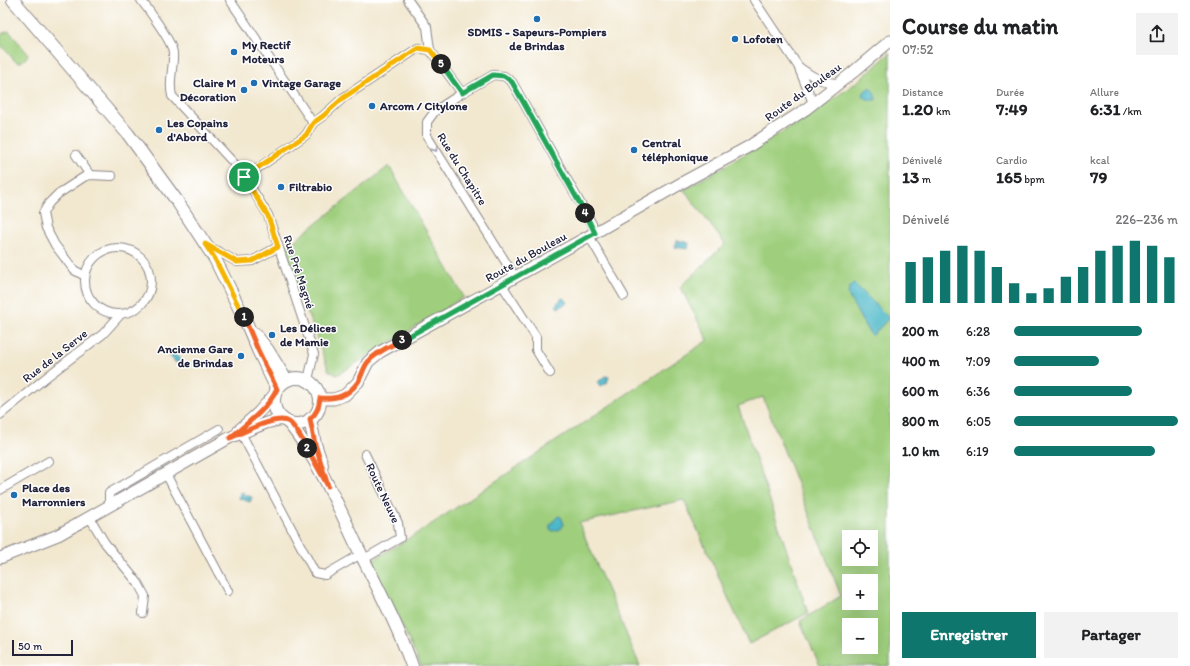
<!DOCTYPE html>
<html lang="fr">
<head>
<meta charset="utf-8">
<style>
	:root { --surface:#fff; --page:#f2f2f2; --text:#202124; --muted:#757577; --accent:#0f766e }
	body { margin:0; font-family:Itim,sans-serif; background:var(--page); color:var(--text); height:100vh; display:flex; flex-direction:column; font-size:15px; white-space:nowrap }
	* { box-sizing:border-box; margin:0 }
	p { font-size:13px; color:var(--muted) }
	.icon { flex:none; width:22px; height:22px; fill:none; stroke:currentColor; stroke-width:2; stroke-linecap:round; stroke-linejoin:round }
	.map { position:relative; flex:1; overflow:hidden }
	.sheet { display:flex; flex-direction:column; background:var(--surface); width:300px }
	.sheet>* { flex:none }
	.fabs { position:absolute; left:842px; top:530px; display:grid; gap:8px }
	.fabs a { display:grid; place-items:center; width:36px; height:36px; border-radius:0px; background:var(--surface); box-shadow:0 4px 16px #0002; font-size:20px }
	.scale { position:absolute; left:12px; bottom:10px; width:61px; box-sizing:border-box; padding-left:4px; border:2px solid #22223b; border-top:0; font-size:11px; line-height:14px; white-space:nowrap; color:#22223b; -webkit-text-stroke:3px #fff; paint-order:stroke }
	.pin { position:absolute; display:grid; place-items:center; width:34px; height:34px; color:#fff; margin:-17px; border:2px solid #fff; border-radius:50%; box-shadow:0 1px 4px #0007 }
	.km { position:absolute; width:20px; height:20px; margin:-10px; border-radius:50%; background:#222; color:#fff; font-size:11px; line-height:20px; text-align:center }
	.round { display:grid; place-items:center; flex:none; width:42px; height:42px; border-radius:0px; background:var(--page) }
	.headline { display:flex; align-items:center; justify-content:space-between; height:68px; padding:0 12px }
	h1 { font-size:22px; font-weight:700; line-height:30px }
	.metrics { display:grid; grid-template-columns:repeat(3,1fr); gap:6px; height:68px; padding:4px 12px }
	.metrics div { display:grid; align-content:center }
	.metrics b { font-size:17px; font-weight:700 }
	.metrics small { font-size:11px; font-weight:400 }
	.metrics p { font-size:11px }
	.chart { height:112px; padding:8px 12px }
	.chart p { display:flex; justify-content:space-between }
	.chart svg { width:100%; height:72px; margin-top:4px; stroke:var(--accent); stroke-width:6 }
	.cta { display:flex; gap:8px; margin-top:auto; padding:8px 12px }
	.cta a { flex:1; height:46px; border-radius:0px; background:var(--accent); color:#fff; font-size:16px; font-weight:700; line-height:46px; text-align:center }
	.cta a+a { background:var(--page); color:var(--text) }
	ul { padding:0 12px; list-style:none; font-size:13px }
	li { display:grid; grid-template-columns:64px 48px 1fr; align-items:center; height:30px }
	li i { height:10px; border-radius:5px; background:var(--accent) }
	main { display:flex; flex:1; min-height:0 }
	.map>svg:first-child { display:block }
	.green { fill:#9fcf7d; stroke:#60785c; fill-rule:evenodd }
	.water { fill:#4bb7c8; stroke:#366c82 }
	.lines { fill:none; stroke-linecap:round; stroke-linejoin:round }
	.street-casing { stroke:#8a8586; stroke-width:10 }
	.secondary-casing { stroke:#8a8586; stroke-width:13 }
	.primary-casing { stroke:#8a8586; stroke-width:14 }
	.street { stroke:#fff; stroke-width:8 }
	.secondary { stroke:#fff; stroke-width:11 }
	.primary { stroke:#fff; stroke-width:12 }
	.oneway { stroke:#9c9ca7 }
	.split-1-casing { stroke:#fff; stroke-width:8 }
	.split-2-casing { stroke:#fff; stroke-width:8 }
	.split-3-casing { stroke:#fff; stroke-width:8 }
	.split-4-casing { stroke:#fff; stroke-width:8 }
	.split-5-casing { stroke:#fff; stroke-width:8 }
	.split-6-casing { stroke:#fff; stroke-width:8 }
	.split-1 { stroke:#f5b400; stroke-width:5 }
	.split-2 { stroke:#f0652b; stroke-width:5 }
	.split-3 { stroke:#f0652b; stroke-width:5 }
	.split-4 { stroke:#22a559; stroke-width:5 }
	.split-5 { stroke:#22a559; stroke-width:5 }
	.split-6 { stroke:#f5b400; stroke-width:5 }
	.poi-dot { fill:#1f6fb2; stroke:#fff; stroke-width:1.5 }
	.labels { text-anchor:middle; stroke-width:3; stroke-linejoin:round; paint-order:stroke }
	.poi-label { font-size:12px; font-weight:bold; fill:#22223b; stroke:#fff; text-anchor:start }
	.street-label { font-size:12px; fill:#22223b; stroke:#fff }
</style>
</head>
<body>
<main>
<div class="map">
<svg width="890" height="666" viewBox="0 0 890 666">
	<rect width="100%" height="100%" fill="#fff"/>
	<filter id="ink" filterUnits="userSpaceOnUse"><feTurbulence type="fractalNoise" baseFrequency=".025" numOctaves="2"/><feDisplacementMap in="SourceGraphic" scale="8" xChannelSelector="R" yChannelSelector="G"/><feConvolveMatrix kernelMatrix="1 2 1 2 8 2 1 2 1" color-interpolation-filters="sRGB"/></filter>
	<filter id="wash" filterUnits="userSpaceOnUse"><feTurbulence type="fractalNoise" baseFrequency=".012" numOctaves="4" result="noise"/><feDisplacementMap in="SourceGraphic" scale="16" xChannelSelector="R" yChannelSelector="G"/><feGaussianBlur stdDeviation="0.9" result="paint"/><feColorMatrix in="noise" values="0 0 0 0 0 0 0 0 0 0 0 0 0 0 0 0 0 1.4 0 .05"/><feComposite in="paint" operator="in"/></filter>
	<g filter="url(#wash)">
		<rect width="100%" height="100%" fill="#f2e8d0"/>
		<g class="green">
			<path d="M 9,31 L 28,54 L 26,58 L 21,62 L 16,62 L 0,44 L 0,37 L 3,33 Z"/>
			<path d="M 890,53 L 890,666 L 820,666 L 800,621 L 841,596 L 763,397 L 738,406 L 808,613 L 749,644 L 684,500 L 579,523 L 640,666 L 421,666 L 371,561 L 418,533 L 708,340 L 680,287 L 725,244 L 684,190 L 811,115 L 857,82 ZM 849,537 L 871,537 L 871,559 L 849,559 ZM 849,581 L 871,581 L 871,603 L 849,603 ZM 849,625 L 871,625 L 871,647 L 849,647 Z"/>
			<path d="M 389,166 L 464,297 L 337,375 L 329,371 L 284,249 Z"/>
		</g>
		<g class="water">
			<path d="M 870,87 L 875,94 L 876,100 L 869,100 L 862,96 L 865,91 Z"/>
			<path d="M 677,240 L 689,243 L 688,249 L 675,247 Z"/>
			<path d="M 854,283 L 889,318 L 872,336 L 866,328 L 849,297 C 847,290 849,288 854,283 Z"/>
			<path d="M 562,298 L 566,300 L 567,303 L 558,308 L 556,305 Z"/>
			<path d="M 173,352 L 181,360 L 176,363 L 169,355 Z"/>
			<path d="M 605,376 L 609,377 L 607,383 L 601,386 L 598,385 L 599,381 Z"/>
			<path d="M 243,492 L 244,495 L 252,497 L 250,502 L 239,498 L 240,493 Z"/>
			<path d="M 558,516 L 561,517 L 564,524 L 561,529 L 553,531 L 550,529 L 550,525 Z"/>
		</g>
	</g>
	<g filter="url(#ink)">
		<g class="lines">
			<g class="street-casing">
				<g id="street">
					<path d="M 141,0 C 148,9 173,43 173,53 C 174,69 168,80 172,96 L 241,171 L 268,215 L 314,354 L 308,380"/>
					<path d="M 230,0 L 313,123 L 306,135 L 245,177"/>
					<path d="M 408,0 L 427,27 L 430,50"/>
					<path d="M 754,0 L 798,66 L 813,103"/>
					<path d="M 799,67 C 813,77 822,83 840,83"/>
					<path d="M 313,123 L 323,116 L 343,98 L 418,48 L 430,50 L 462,93"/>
					<path d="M 76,155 L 90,175"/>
					<path d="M 589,236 L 624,296"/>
					<path d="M 207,245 L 237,262 L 252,261 L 278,247"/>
					<circle cx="118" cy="281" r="33"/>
					<path d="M 85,276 L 74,270 L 55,245 L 46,228 L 43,213 L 49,203 L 58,194 L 84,177 L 90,175 L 112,176"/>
					<path d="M 515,277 L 427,136 L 427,122 L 435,111 L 462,93 L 493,75 L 504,76 L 512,82 L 592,224 L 595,233"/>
					<path d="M 502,285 L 536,337 L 536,350 L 550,373"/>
					<path d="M 0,415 L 49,375 L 103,334 L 121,314"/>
					<path d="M 241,433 L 315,573 L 325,575 L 361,554"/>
					<path d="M 166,474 L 228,591"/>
					<path d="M 0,490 L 49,461"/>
					<path d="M 109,506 L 109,493 L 219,429"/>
					<path d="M 90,518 L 105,543 L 138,583 L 145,596 L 143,613"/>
					<path d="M 364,559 L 400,538 L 398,523 L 365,454"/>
				</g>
			</g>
			<g class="secondary-casing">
				<g id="secondary">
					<path d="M 320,399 L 334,399 L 345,395 L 358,382 L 368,362 L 380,352 L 589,236 L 687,180 L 748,147 L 806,109 L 852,73 L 890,41"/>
					<path d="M 239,430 L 259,412 L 274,395"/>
					<path d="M 0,558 L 58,535 L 229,438 L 266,423 L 283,419"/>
				</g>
			</g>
			<g class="primary-casing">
				<g id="primary">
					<path d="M 13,0 L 128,134 L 177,201 L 215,259 L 246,322 L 258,350 L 277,389"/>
					<path d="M 255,334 L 267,349 L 286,380"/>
					<circle cx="297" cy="401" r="23"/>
					<path d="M 310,419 L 315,444 L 322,465"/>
					<path d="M 289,423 C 316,456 337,503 355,542 C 375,583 397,623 412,666"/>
				</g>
			</g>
			<use href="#street" class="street"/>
			<use href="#secondary" class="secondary"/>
			<use href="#primary" class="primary"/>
		</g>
		<defs><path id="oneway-chevron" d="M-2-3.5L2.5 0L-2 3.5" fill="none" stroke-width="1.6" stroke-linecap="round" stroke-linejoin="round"/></defs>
		<use class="oneway" href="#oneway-chevron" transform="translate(435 149) rotate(58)"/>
	</g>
	<g class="lines" filter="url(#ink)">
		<g class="split-1-casing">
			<path id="split-1" d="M 244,317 L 215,259 L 205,244 L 237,262 L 252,261 L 278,247 L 268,216 L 244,177"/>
		</g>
		<g class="split-2-casing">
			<path id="split-2" d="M 244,317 L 258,350 L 277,389 C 269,408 245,425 230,438 C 242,433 277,414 289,422 C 297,428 302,440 307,448"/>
		</g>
		<g class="split-3-casing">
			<path id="split-3" d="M 307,448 L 328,486 L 315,444 L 310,419 C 317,413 319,407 320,398 C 336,399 347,397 358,382 C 362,376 363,368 368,362 C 376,352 391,346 402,340"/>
		</g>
		<g class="split-4-casing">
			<path id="split-4" d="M 402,340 L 595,233 L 585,213"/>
		</g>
		<g class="split-5-casing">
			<path id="split-5" d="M 441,64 L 462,93 L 493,75 L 504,76 L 512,82 L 585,213"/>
		</g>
		<g class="split-6-casing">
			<path id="split-6" d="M 244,177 L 306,135 L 313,123 L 323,116 L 343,98 L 418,48 L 430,50 L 441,64"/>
		</g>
		<use href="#split-1" class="split-1"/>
		<use href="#split-2" class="split-2"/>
		<use href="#split-3" class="split-3"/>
		<use href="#split-4" class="split-4"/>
		<use href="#split-5" class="split-5"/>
		<use href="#split-6" class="split-6"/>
	</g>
	<g class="poi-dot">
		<circle cx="537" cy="19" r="4"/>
		<circle cx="735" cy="39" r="4"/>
		<circle cx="234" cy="52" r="4"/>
		<circle cx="254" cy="83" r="4"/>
		<circle cx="244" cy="90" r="4"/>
		<circle cx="372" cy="106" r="4"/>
		<circle cx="159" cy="130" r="4"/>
		<circle cx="634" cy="150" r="4"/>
		<circle cx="281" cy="187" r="4"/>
		<circle cx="272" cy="335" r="4"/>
		<circle cx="241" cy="356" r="4"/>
		<circle cx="14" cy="495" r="4"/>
	</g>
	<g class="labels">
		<g class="poi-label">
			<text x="537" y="36" text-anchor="middle">SDMIS - Sapeurs-Pompiers<tspan x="537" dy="14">de Brindas</tspan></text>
			<text x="743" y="43">Lofoten</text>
			<text x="242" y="49">My Rectif<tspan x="242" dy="14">Moteurs</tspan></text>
			<text x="236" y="87" text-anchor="end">Claire M<tspan x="236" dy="14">Décoration</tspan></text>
			<text x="262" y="87">Vintage Garage</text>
			<text x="380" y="110">Arcom / Citylone</text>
			<text x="167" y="127">Les Copains<tspan x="167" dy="14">d'Abord</tspan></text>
			<text x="642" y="147">Central<tspan x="642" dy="14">téléphonique</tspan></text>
			<text x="289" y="191">Filtrabio</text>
			<text x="280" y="332">Les Délices<tspan x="280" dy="14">de Mamie</tspan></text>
			<text x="233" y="353" text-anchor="end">Ancienne Gare<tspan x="233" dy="14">de Brindas</tspan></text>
			<text x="22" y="492">Place des<tspan x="22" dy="14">Marronniers</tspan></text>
		</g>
		<g class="street-label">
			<text transform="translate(803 92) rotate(-36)" y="4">Route du Bouleau</text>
			<text transform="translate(462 169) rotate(58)" y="4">Rue du Chapitre</text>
			<text transform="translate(526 257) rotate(-29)" y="4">Route du Bouleau</text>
			<text transform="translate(299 272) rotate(72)" y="4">Rue Pré Magné</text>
			<text transform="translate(55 356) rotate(-38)" y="4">Rue de la Serve</text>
			<text transform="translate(383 493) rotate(65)" y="4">Route Neuve</text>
		</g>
	</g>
</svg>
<div class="fabs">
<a><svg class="icon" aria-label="locate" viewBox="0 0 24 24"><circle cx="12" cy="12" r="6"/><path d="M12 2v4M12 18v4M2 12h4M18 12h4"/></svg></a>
<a>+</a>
<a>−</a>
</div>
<div class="scale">50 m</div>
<div class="pin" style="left:244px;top:177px;background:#1e9e55"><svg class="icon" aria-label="arrive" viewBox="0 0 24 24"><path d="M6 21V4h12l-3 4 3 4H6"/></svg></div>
<b class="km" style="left:244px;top:317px">1</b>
<b class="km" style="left:307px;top:448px">2</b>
<b class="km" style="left:402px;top:340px">3</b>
<b class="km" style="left:585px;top:213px">4</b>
<b class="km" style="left:441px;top:64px">5</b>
</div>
<section class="sheet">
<div class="headline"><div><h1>Course du matin</h1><p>07:52</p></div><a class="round"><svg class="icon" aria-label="share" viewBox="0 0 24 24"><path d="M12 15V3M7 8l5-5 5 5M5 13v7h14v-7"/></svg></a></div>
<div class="metrics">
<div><p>Distance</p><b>1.20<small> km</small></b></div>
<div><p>Durée</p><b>7:49</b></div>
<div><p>Allure</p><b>6:31<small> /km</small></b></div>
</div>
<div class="metrics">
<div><p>Dénivelé</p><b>13<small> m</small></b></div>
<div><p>Cardio</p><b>165<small> bpm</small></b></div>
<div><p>kcal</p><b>79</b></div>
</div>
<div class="chart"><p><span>Dénivelé</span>226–236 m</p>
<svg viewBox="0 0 160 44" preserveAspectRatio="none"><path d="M5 44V19M15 44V16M25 44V12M35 44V9M45 44V12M55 44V22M65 44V32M75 44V38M85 44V35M95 44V28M105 44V22M115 44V12M125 44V9M135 44V6M145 44V9M155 44V16"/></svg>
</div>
<ul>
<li><b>200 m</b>6:28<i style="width:78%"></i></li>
<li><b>400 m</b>7:09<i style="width:52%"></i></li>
<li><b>600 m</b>6:36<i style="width:72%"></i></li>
<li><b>800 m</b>6:05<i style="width:100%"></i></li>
<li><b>1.0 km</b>6:19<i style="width:86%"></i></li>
</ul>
<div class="cta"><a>Enregistrer</a><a>Partager</a></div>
</section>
</main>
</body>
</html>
